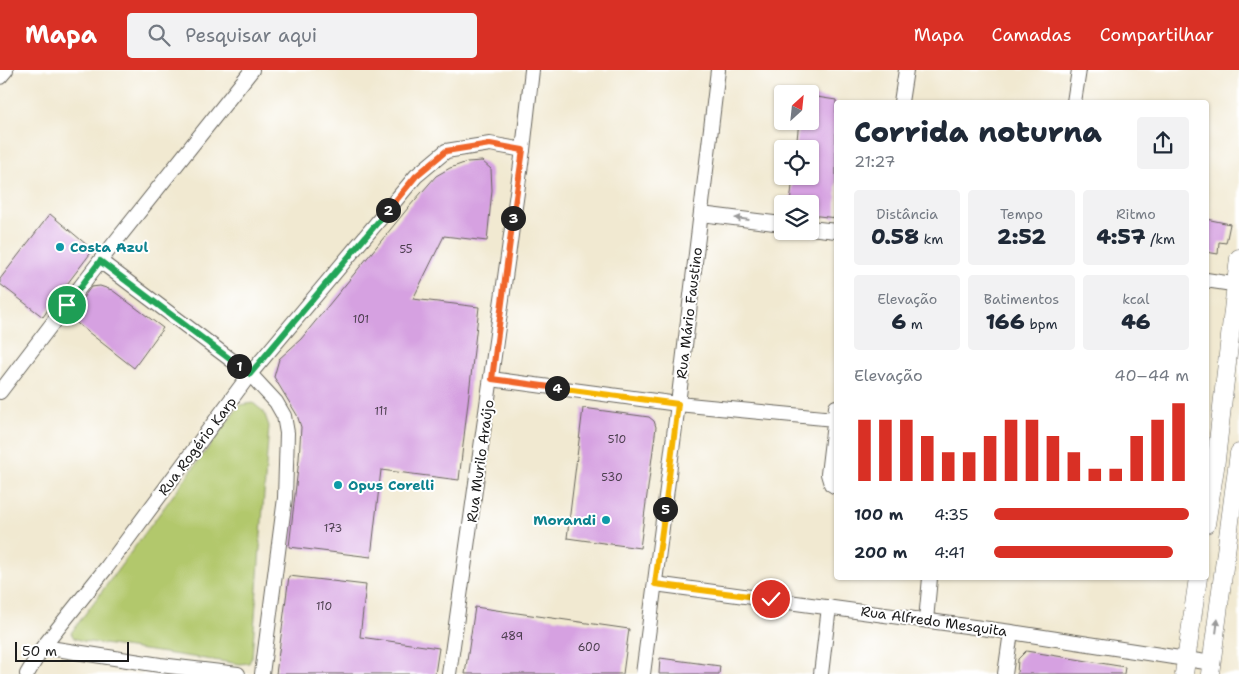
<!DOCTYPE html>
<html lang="pt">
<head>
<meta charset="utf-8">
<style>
	:root { --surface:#fff; --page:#f2f2f3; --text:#1f2937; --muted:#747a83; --accent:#d93025 }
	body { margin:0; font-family:"Shantell Sans",sans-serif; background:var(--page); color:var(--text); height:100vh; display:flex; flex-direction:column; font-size:19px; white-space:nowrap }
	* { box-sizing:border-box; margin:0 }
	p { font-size:16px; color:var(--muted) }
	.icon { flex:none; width:28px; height:28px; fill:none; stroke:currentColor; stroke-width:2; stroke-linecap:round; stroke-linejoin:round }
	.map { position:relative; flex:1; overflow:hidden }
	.drawer { position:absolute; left:834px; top:30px; width:375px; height:480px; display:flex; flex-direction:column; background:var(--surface); border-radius:5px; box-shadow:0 1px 4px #0004 }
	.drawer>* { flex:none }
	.needle { width:32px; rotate:27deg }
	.fabs { position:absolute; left:774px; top:15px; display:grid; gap:10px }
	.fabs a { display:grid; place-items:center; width:45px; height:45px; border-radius:5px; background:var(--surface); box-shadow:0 1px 4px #0004; font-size:25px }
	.scale { position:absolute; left:15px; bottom:12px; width:114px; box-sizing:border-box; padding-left:5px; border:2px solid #1c1c1c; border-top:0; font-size:14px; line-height:18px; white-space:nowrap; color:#1c1c1c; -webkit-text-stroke:4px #fff; paint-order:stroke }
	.pin { position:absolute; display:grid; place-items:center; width:42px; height:42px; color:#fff; margin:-21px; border:2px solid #fff; border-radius:50%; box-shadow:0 1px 5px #0007 }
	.km { position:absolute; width:25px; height:25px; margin:-12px; border-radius:50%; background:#222; color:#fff; font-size:14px; line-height:25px; text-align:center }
	.round { display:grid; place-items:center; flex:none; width:52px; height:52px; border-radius:5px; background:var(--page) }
	.head { display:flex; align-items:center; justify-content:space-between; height:85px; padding:0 20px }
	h1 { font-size:28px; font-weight:800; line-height:38px }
	.metrics { display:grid; grid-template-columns:repeat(3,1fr); gap:8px; height:85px; padding:5px 20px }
	.metrics div { display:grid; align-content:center; border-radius:5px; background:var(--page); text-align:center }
	.metrics b { font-size:21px; font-weight:800 }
	.metrics small { font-size:14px; font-weight:400 }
	.metrics p { font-size:14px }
	.chart { height:140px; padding:10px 20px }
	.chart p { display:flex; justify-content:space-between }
	.chart svg { width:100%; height:90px; margin-top:5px; stroke:var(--accent); stroke-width:6 }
	ul { padding:0 20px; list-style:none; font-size:16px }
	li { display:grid; grid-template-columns:80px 60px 1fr; align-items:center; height:38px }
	li i { height:12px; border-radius:6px; background:var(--accent) }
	header { display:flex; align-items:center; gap:30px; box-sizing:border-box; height:70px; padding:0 25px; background:var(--accent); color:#fff }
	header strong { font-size:24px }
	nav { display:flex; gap:28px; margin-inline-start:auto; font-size:18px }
	.search { width:350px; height:45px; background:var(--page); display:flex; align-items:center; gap:12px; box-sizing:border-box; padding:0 18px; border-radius:5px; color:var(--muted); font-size:19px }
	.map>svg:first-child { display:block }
	.green { fill:#b2c86c; stroke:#677244 }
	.building { fill:#d6a1e1 }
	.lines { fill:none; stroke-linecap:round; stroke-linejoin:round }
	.minor-casing { stroke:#67645b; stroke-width:16 }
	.tertiary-casing { stroke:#67645b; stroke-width:19 }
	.minor { stroke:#fff; stroke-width:14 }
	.tertiary { stroke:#fff; stroke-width:18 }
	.oneway { fill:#999 }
	.split-1-casing { stroke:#fff; stroke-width:10 }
	.split-2-casing { stroke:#fff; stroke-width:10 }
	.split-3-casing { stroke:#fff; stroke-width:10 }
	.split-4-casing { stroke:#fff; stroke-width:10 }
	.split-5-casing { stroke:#fff; stroke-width:10 }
	.split-6-casing { stroke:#fff; stroke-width:10 }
	.split-1 { stroke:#22a559; stroke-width:6 }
	.split-2 { stroke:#22a559; stroke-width:6 }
	.split-3 { stroke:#f0652b; stroke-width:6 }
	.split-4 { stroke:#f0652b; stroke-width:6 }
	.split-5 { stroke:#f5b400; stroke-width:6 }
	.split-6 { stroke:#f5b400; stroke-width:6 }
	.culture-dot { fill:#0f9aa8; stroke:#fff; stroke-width:2 }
	.labels { text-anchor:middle; stroke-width:4; stroke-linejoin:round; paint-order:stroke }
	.number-label { font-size:11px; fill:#4a3d4d }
	.culture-label { font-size:14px; font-weight:bold; fill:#0d838f; stroke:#fff; text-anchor:start }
	.street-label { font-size:14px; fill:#1c1c1c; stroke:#fff }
</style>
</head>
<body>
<header>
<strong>Mapa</strong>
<div class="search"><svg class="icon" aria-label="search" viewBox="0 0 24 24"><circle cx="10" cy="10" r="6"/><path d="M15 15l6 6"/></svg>Pesquisar aqui</div>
<nav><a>Mapa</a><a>Camadas</a><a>Compartilhar</a></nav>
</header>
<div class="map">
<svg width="1239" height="604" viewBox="0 0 1239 604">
	<rect width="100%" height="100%" fill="#fff"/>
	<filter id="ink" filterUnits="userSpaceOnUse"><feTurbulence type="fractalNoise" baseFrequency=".02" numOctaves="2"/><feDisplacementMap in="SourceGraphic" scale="10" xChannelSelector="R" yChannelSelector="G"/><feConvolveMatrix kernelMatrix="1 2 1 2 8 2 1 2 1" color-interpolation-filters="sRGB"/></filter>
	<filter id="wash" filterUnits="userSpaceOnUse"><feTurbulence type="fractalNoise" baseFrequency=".0096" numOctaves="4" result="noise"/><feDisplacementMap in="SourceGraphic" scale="20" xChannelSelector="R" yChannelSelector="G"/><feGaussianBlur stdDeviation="1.12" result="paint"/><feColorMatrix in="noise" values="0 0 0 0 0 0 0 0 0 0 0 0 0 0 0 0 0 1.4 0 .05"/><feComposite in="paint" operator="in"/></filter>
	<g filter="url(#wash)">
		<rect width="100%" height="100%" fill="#f1e9d1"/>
		<path class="green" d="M 253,333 L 264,342 L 269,356 L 252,587 L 249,593 L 240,594 L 83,571 L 74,568 L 71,563 L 240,335 Z"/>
		<g id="blocks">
			<g class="building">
				<path d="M 810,26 L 836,30 L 836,148 L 810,145 L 810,134 L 790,134 L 793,106 L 810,106 L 810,79 L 796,79 L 799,51 L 810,51 Z"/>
				<path d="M 482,91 L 491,99 L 492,120 L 487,171 L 444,166 L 413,229 L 479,237 L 459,410 L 381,400 L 371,487 L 289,477 L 299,389 L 301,357 L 297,345 L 274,307 L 279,289 L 301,269 L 408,138 L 436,106 L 450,98 L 467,92 Z"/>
				<path d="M 50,144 L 93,180 L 61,222 L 66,221 L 55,236 L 52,234 L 43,247 L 0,214 L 0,209 Z"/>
				<path d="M 1206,149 L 1230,154 L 1226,173 L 1219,172 L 1218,184 L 1206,182 Z"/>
				<path d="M 100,216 L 112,220 L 163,258 L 134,298 L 69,247 L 91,217 Z"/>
				<path d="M 583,338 L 649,347 L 654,351 L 656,357 L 640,478 L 567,468 Z"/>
				<path d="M 289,506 L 366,515 L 360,567 L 439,578 L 435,604 L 276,604 Z"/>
				<path d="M 475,537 L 629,559 L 623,604 L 465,604 Z"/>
				<path d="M 1026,581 L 1125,597 L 1124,604 L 1017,604 L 1018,589 Z"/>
				<path d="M 660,588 L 720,596 L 719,604 L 659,604 Z"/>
			</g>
		</g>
	</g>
	<g filter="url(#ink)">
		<use href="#blocks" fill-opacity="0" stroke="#67645b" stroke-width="1"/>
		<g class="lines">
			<g class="minor-casing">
				<g id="minor">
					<path d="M 0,7 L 6,0"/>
					<path d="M 901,32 L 906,0"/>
					<path d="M 1074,32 L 1079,0"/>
					<path d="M 701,144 L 782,154"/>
					<path d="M 810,158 L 836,161"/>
					<path d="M 100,191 L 250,304 L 276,332 L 284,346 L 287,363 L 285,428 L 262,604"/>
					<path d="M 1206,210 L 1239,215"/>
					<path d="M 491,309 L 678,334 L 834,349"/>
					<path d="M 0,322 L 100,191 L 252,0"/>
					<path d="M 836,337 L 828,404 L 831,414 L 836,417"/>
					<path d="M 655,514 L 1011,562 L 1212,593"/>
					<path d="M 926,550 L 930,508"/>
					<path d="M 43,577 L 160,595 L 238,604"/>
					<path d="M 27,604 L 43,577 L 107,497 L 250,304 L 416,106 L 446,81 L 490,74 L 523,80"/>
					<path d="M 449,604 L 523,80 L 532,0"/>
					<path d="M 643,604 L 678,334 L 718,0"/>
					<path d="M 821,604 L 829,537"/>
					<path d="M 1005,604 L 1011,562"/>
				</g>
			</g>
			<g class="tertiary-casing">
				<g id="tertiary">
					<path d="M 1206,454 L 1215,398 L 1239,188"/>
					<path d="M 1184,604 L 1198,508"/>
					<path d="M 1210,604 L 1239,383"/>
				</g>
			</g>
			<use href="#minor" class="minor"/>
			<use href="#tertiary" class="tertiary"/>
		</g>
		<defs><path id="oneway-solid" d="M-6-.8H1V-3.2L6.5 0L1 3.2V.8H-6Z" transform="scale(1.25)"/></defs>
		<g class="oneway">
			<use href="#oneway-solid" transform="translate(742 149) rotate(-173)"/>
			<use href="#oneway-solid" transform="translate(1217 556) rotate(-83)"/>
		</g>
	</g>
	<g class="lines" filter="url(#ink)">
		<g class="split-1-casing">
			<path id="split-1" d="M 67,235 L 100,191 L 239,296"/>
		</g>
		<g class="split-2-casing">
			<path id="split-2" d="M 239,296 L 250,304 L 388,140"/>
		</g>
		<g class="split-3-casing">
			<path id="split-3" d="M 388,140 L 416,106 L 446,81 L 490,74 L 523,80 L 513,148"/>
		</g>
		<g class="split-4-casing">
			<path id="split-4" d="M 513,148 L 492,309 L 557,318"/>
		</g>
		<g class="split-5-casing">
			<path id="split-5" d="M 557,318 L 678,334 L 665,439"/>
		</g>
		<g class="split-6-casing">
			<path id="split-6" d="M 665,439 L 655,514 L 771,529"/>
		</g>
		<use href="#split-1" class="split-1"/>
		<use href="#split-2" class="split-2"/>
		<use href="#split-3" class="split-3"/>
		<use href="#split-4" class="split-4"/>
		<use href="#split-5" class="split-5"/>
		<use href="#split-6" class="split-6"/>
	</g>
	<g class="culture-dot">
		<circle cx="60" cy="177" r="5"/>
		<circle cx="338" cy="415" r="5"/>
		<circle cx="606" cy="450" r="5"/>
	</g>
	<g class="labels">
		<g class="number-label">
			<text x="406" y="183">55</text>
			<text x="361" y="253">101</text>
			<text x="381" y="345">111</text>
			<text x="617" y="373">510</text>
			<text x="612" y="411">530</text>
			<text x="333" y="462">173</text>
			<text x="324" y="540">110</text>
			<text x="512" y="570">489</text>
			<text x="589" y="581">600</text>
		</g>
		<g class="culture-label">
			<text x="70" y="182">Costa Azul</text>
			<text x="348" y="420">Opus Corelli</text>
			<text x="596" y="455" text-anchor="end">Morandi</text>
		</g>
		<g class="street-label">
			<text transform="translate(689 243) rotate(-83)" y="5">Rua Mário Faustino</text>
			<text transform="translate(197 376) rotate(-53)" y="5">Rua Rogério Karp</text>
			<text transform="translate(480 391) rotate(-82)" y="5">Rua Murilo Araújo</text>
			<text transform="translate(934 551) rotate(8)" y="5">Rua Alfredo Mesquita</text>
		</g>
	</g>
</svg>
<div class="fabs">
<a><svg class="needle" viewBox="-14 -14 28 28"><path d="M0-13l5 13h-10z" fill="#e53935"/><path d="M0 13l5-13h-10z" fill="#747a83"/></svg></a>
<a><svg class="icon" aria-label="locate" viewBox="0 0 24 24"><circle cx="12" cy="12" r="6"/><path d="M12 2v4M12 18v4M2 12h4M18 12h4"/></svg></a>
<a><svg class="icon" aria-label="layers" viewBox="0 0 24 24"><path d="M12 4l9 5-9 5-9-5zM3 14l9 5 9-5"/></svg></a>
</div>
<div class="scale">50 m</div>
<div class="pin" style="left:67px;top:235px;background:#1e9e55"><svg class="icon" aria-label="arrive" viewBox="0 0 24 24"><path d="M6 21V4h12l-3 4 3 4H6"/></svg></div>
<div class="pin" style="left:771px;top:529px;background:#d93025"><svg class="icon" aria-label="check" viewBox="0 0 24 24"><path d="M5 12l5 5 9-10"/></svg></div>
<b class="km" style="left:239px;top:296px">1</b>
<b class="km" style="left:388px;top:140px">2</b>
<b class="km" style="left:513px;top:148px">3</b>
<b class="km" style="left:557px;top:318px">4</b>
<b class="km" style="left:665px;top:439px">5</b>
<section class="drawer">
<div class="head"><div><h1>Corrida noturna</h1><p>21:27</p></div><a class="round"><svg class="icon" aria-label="share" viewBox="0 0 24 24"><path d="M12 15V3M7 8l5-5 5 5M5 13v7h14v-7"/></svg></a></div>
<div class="metrics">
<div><p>Distância</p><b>0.58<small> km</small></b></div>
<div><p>Tempo</p><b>2:52</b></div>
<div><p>Ritmo</p><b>4:57<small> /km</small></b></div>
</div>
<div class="metrics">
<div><p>Elevação</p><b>6<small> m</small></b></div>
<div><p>Batimentos</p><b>166<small> bpm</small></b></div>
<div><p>kcal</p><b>46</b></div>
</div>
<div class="chart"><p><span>Elevação</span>40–44 m</p>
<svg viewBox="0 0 160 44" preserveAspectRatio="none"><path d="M5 44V14M15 44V14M25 44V14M35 44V22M45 44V30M55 44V30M65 44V22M75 44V14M85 44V14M95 44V22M105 44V30M115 44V38M125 44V38M135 44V22M145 44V14M155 44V6"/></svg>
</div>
<ul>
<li><b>100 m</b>4:35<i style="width:100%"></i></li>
<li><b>200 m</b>4:41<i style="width:92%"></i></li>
</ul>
</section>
</div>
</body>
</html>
